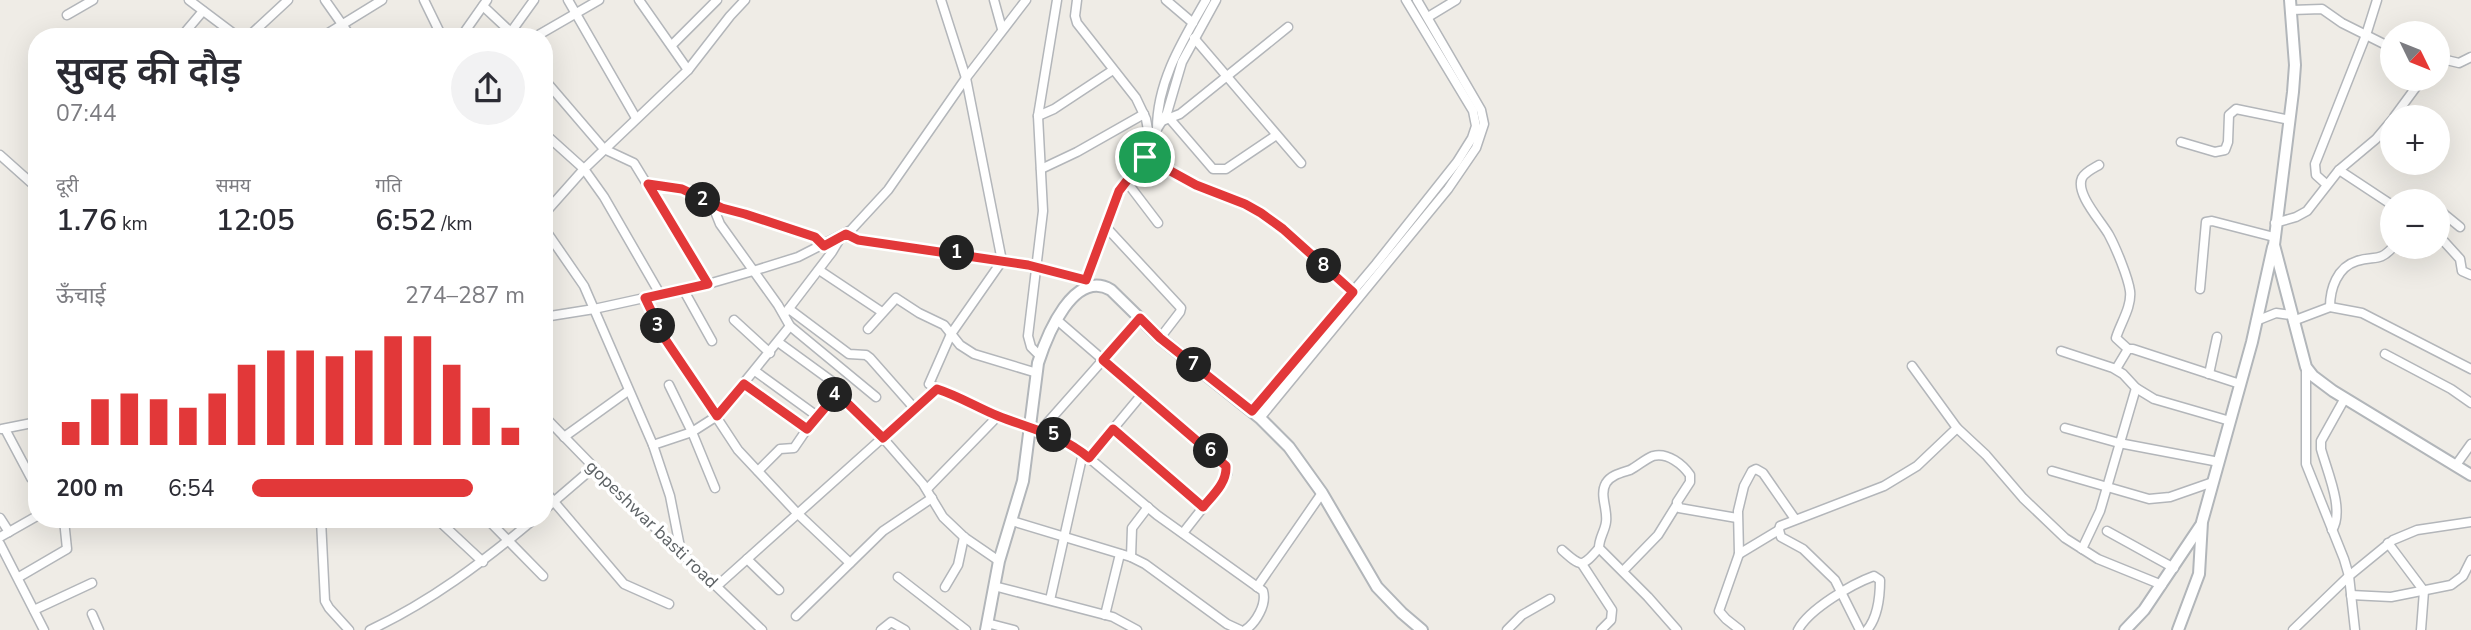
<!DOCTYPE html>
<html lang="hi">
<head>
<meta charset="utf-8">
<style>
	:root { --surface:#fff; --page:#f2f2f3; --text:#2b2b33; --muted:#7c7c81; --accent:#e23839 }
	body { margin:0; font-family:"Nunito Sans","Noto Sans Devanagari",sans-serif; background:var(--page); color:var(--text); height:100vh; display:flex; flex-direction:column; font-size:26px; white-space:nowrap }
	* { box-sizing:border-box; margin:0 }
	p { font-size:23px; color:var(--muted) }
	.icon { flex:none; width:38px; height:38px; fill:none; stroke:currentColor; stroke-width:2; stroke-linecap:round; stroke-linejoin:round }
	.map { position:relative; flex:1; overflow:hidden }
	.sheet { position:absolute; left:28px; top:28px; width:525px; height:500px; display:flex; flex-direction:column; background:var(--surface); border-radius:28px; box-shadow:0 7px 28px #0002 }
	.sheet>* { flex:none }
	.needle { width:46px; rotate:133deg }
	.tools { position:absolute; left:2380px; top:21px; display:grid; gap:14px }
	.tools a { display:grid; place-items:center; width:70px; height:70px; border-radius:50%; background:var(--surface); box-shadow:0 7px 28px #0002; font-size:35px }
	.pin { position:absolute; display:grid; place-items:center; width:60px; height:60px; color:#fff; margin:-30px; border:4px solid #fff; border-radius:50%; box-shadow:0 2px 7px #0007 }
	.km { position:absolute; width:35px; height:35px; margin:-18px; border-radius:50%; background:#222; color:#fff; font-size:19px; line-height:35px; text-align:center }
	.round { display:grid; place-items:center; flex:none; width:74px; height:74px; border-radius:37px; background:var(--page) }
	.headline { display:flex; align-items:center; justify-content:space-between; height:119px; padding:0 28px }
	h1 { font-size:38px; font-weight:600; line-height:52px }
	.figures { display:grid; grid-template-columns:repeat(3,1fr); gap:10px; height:119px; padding:7px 28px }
	.figures div { display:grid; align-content:center }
	.figures b { font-size:30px; font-weight:600 }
	.figures small { font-size:19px; font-weight:400 }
	.figures p { font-size:19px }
	.chart { height:196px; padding:14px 28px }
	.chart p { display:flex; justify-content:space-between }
	.chart svg { width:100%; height:126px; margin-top:7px; stroke:var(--accent); stroke-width:6 }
	ul { padding:0 28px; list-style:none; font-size:23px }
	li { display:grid; grid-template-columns:112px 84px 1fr; align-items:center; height:52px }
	li i { height:18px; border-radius:9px; background:var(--accent) }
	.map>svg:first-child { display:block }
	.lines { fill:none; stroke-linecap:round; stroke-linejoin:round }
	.street-casing { stroke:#b3b6ba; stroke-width:11 }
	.secondary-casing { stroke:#b2b6ba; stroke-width:14 }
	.street { stroke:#fff; stroke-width:8 }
	.secondary { stroke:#fff; stroke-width:10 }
	.route-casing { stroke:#fff; stroke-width:14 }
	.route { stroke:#e23839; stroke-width:9 }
	.labels { text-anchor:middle; stroke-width:7; stroke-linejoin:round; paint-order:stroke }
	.street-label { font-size:18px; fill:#5d6265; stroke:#fff }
</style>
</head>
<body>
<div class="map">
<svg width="2471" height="630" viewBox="0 0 2471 630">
	<rect width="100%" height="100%" fill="#efece6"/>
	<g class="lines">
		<g class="street-casing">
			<g id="street">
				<path d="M 189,0 L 238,37"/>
				<path d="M 325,0 L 351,37"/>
				<path d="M 424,0 L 442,37"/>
				<path d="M 568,0 L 636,118"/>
				<path d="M 639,0 L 688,70"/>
				<path d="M 941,0 L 966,78 L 1002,261 L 951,334 L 929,384 L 998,416 L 1053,435 L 1076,447 L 1157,515 L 1263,591 C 1267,604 1256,623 1245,630"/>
				<path d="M 994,0 L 1002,29"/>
				<path d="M 1077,0 L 1075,16 L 1077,23 L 1136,98 L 1146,119 L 1150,141"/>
				<path d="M 1166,0 L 1193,23"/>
				<path d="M 483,6 L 516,37"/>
				<path d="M 2291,10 L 2322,9 L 2342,23 L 2392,48"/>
				<path d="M 67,15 L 93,0"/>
				<path d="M 1428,17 L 1456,0"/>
				<path d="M 511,32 L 534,0"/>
				<path d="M 181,37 L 203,11"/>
				<path d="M 248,37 L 288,0"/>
				<path d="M 322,37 L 382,0"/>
				<path d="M 461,37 L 487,0"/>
				<path d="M 535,37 L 599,0"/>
				<path d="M 1194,38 L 1301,163"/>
				<path d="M 672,45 L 717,0"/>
				<path d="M 2438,58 L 2459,63 L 2471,57"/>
				<path d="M 544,79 L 604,149 L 634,163 L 708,284"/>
				<path d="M 1038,116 L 1054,109 L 1113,70"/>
				<path d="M 2394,117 L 2422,79"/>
				<path d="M 1170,119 L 1213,169 L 1226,169 L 1275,136"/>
				<path d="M 1162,121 L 1180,114 L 1288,27"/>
				<path d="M 1157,129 C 1157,81 1183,40 1206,0"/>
				<path d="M 544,133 L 584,169 L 604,197 L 660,294"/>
				<path d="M 2181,142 L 2215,152 L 2225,150 L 2228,142 L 2229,115 L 2236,109 L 2290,120"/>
				<path d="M 0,155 L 37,188"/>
				<path d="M 1145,157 L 1196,185 L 1245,204 L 1261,213 L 1283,229 L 1353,292"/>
				<path d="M 2099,165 C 2094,168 2085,172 2082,178 C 2075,194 2102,222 2109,235 C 2116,248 2128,277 2130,291 C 2132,307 2120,324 2116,338 L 2128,349"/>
				<path d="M 1041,169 L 1077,152 L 1144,114"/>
				<path d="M 2339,170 L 2376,139 L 2392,120"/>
				<path d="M 1126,181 L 1158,223"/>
				<path d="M 648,184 L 682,189 L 722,208 L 745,214 L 815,237 L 824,246"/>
				<path d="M 2326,184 L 2316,175 L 2315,164 L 2366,35 L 2377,0"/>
				<path d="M 712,204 L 720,224 L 778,305 L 790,326 L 876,397"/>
				<path d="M 2438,209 L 2460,227"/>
				<path d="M 544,214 L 584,169 L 688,70 L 730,16 L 745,0"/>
				<path d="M 2275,223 L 2296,217 L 2307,211 L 2339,170 L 2392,205"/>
				<path d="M 1105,226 L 1181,308 L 1180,312 L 1160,338"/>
				<path d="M 544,228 L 584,286 L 653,445 L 670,496 L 681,552"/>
				<path d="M 846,234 L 858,240 L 1029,265 L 1086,280"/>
				<path d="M 2440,237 L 2460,259 L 2462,271 L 2471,275"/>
				<path d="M 819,270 L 882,312"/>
				<path d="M 1084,287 L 1119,191 L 1145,157 L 1157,129 L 1167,113 L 1182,62 L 1216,0"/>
				<path d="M 683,289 L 712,341"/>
				<path d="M 2200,289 L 2206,222 L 2212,221 L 2274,237"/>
				<path d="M 645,298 L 665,339 L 738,450 L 797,513 L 850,563"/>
				<path d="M 2330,307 C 2330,289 2337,267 2357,261 C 2374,255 2379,263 2393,247"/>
				<path d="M 789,309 L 849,354 L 866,355 L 870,358 L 915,409"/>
				<path d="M 787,311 L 832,252 L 841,237"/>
				<path d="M 544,317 L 594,309 L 708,284 L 753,271 L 798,257 L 851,230 L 888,190 L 966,78 L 1026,0"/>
				<path d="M 734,320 L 770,353"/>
				<path d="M 1057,320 L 1226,466 L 1227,474 L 1223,482 L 1183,533"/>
				<path d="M 2256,321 L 2276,313 L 2291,315"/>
				<path d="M 2293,321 L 2330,307 L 2362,313 L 2471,369"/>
				<path d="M 868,329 L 896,298 L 919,313 L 944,325 L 960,345 L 974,354 L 1037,373"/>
				<path d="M 778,342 L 837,385 L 841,397 L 883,438 L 923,484 L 943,517 L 964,537 L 999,561"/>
				<path d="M 2061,351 L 2113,368 L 2123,374 L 2136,388 L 2154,399 L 2230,421"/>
				<path d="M 2385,354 L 2451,389 L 2471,403"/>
				<path d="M 1040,356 L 1031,347 L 1028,336 L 1043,211 L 1038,116 L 1057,0"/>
				<path d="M 1912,366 L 1957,428 L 1986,455 L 2023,498 L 2065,538 L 2098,559 L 2162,585"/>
				<path d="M 2306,367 L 2306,464 L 2344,559 L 2349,576 L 2355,630"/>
				<path d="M 2116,369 L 2128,349 L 2133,349 L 2240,384"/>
				<path d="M 755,371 L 817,416"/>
				<path d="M 2209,374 L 2217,337"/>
				<path d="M 743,384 L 807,429"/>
				<path d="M 669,385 L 692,432 L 715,488"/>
				<path d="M 1252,411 L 1376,264 L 1457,162 L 1472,138 L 1476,126 L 1473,111 L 1406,0"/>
				<path d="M 544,416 L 620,494 L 762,630"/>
				<path d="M 1260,418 L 1448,189 L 1476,148 L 1484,124 L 1481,110 L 1417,0"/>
				<path d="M 2065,428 L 2119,443 L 2219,462"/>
				<path d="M 2,429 L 37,422"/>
				<path d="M 5,429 L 31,478 L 37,483"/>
				<path d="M 1113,429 L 1203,507"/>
				<path d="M 1041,430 L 1140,318"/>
				<path d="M 564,437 L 628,391"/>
				<path d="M 653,445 L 692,432 L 717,416 L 790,326"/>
				<path d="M 1089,458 L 1143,393"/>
				<path d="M 2456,465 L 2471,444"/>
				<path d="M 758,471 L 780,449 L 794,448 L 807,429 L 839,391"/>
				<path d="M 2052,471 L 2149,499 L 2170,497 L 2213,482"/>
				<path d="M 927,489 L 998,416"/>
				<path d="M 544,490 L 624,584 L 669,604"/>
				<path d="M 544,510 L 594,467"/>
				<path d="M 0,518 L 9,532"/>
				<path d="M 89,520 L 149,520"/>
				<path d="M 321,520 L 325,601 L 329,608 L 349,630"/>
				<path d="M 438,520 L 483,562"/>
				<path d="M 488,520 L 543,576"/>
				<path d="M 1012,521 L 1131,557 L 1145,564 L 1227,624 L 1240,630"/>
				<path d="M 2332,530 C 2345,511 2327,471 2321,449 L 2321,441 L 2345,398"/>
				<path d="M 2107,531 L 2174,568"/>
				<path d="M 0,537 L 37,516"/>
				<path d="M 2388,543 L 2424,591 L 2421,630"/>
				<path d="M 0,544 L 44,630"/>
				<path d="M 2082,549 L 2100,511 L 2136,388"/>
				<path d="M 1562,550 C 1581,567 1582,568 1599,548"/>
				<path d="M 1739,554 L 1779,530"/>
				<path d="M 1131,557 L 1132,528 L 1148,507"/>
				<path d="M 747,559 L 779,590"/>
				<path d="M 1582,564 L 1612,610 L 1611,620 L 1601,630"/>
				<path d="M 1623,571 L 1658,535 L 1676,506"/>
				<path d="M 19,577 L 67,549 L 64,520"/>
				<path d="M 898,577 L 966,630"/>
				<path d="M 717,586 L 937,389"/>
				<path d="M 994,586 L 1113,617 L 1137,630"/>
				<path d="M 945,587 L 958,565 L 964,537"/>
				<path d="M 1257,587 L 1322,493"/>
				<path d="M 2351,595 L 2391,597 L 2451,585 L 2463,576 L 2471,560"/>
				<path d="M 1050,600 L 1083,453"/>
				<path d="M 34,610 L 92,583"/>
				<path d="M 92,614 L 99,630"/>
				<path d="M 1105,615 L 1120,554"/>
				<path d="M 796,616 L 883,531 L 932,498"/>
				<path d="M 987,623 L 1014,630"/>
				<path d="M 370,630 C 430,602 483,562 533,520"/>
				<path d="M 881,630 L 891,622 L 905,630"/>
				<path d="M 1507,630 L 1522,615 L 1550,599"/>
				<path d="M 1677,630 L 1648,597 L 1599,548 C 1599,538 1605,531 1606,522 C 1608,509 1599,495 1606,483 C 1611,475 1621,473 1630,470 C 1638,466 1645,459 1653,456 C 1668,452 1683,465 1690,475 L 1690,482 L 1677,502 L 1679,508 L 1737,518"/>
				<path d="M 1740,630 L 1726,619 L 1719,611 L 1739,554 L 1738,511 L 1744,486 L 1752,471 L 1756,469 L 1763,473 L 1795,519"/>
				<path d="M 1798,630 C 1809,609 1852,584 1874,576 L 1880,580 C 1880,597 1878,617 1867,630"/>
				<path d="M 1860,630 L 1835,580 L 1803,549 L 1781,537 L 1779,530 L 1780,526 L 1884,486 L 1917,466 L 1957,428"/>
				<path d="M 2293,630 L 2349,576 L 2393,540 L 2417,530 L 2471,522"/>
			</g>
		</g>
		<g class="secondary-casing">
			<g id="secondary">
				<path d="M 2290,0 L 2295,65 L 2293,92 L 2274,245 L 2306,367 L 2313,376 L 2333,391 L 2471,475"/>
				<path d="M 986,630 L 999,561 L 1023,481 L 1038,363 C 1047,335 1074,268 1111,290 L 1160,338 L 1260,418 L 1289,447 L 1322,493 L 1377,587 L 1402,613 L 1422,630"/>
				<path d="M 2125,630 L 2144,610 L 2201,525"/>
				<path d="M 2178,630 L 2199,574 L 2202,522 L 2252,342 L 2273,247"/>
			</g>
		</g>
		<use href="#street" class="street"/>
		<use href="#secondary" class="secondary"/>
	</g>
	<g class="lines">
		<g class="route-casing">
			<path id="route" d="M 1145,157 L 1196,185 L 1245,204 L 1261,213 L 1283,229 L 1353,292 L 1252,411 L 1160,338 L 1140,318 L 1103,360 L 1226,466 C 1227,483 1213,495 1203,507 L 1113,429 L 1089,458 C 1062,435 1031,429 998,416 C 978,408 959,396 937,389 L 883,438 L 841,397 L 839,391 L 807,429 L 744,384 L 717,416 L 665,339 L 645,298 L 708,284 L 648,184 L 682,189 L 722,208 L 745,214 L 815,237 L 824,246 L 846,234 L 858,240 L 1028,265 L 1086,280 L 1119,191 Z"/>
		</g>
		<use href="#route" class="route"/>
	</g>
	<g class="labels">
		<g class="street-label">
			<text transform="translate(652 524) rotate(44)" y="6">gopeshwar basti road</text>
		</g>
	</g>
</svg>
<div class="tools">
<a><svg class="needle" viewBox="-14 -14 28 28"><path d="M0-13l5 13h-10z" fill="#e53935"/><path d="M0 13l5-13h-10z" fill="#7c7c81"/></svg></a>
<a>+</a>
<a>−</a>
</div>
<div class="pin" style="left:1145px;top:157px;background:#1e9e55"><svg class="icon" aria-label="arrive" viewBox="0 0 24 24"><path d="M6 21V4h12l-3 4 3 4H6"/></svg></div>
<b class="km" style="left:957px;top:253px">1</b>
<b class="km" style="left:703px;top:200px">2</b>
<b class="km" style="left:658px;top:326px">3</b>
<b class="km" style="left:835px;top:395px">4</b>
<b class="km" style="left:1054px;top:435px">5</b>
<b class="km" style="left:1211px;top:451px">6</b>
<b class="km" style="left:1194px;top:365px">7</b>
<b class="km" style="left:1324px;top:266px">8</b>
<section class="sheet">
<div class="headline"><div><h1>सुबह की दौड़</h1><p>07:44</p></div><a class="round"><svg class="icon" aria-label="share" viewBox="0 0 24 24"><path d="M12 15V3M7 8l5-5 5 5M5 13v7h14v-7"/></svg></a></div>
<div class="figures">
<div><p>दूरी</p><b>1.76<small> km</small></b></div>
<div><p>समय</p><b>12:05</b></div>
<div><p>गति</p><b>6:52<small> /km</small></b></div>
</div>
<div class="chart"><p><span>ऊँचाई</span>274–287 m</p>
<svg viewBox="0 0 160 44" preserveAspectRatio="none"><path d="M5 44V36M15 44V28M25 44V26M35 44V28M45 44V31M55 44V26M65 44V16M75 44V11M85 44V11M95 44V13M105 44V11M115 44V6M125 44V6M135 44V16M145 44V31M155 44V38"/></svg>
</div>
<ul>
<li><b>200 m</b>6:54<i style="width:81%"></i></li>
</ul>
</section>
</div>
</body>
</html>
